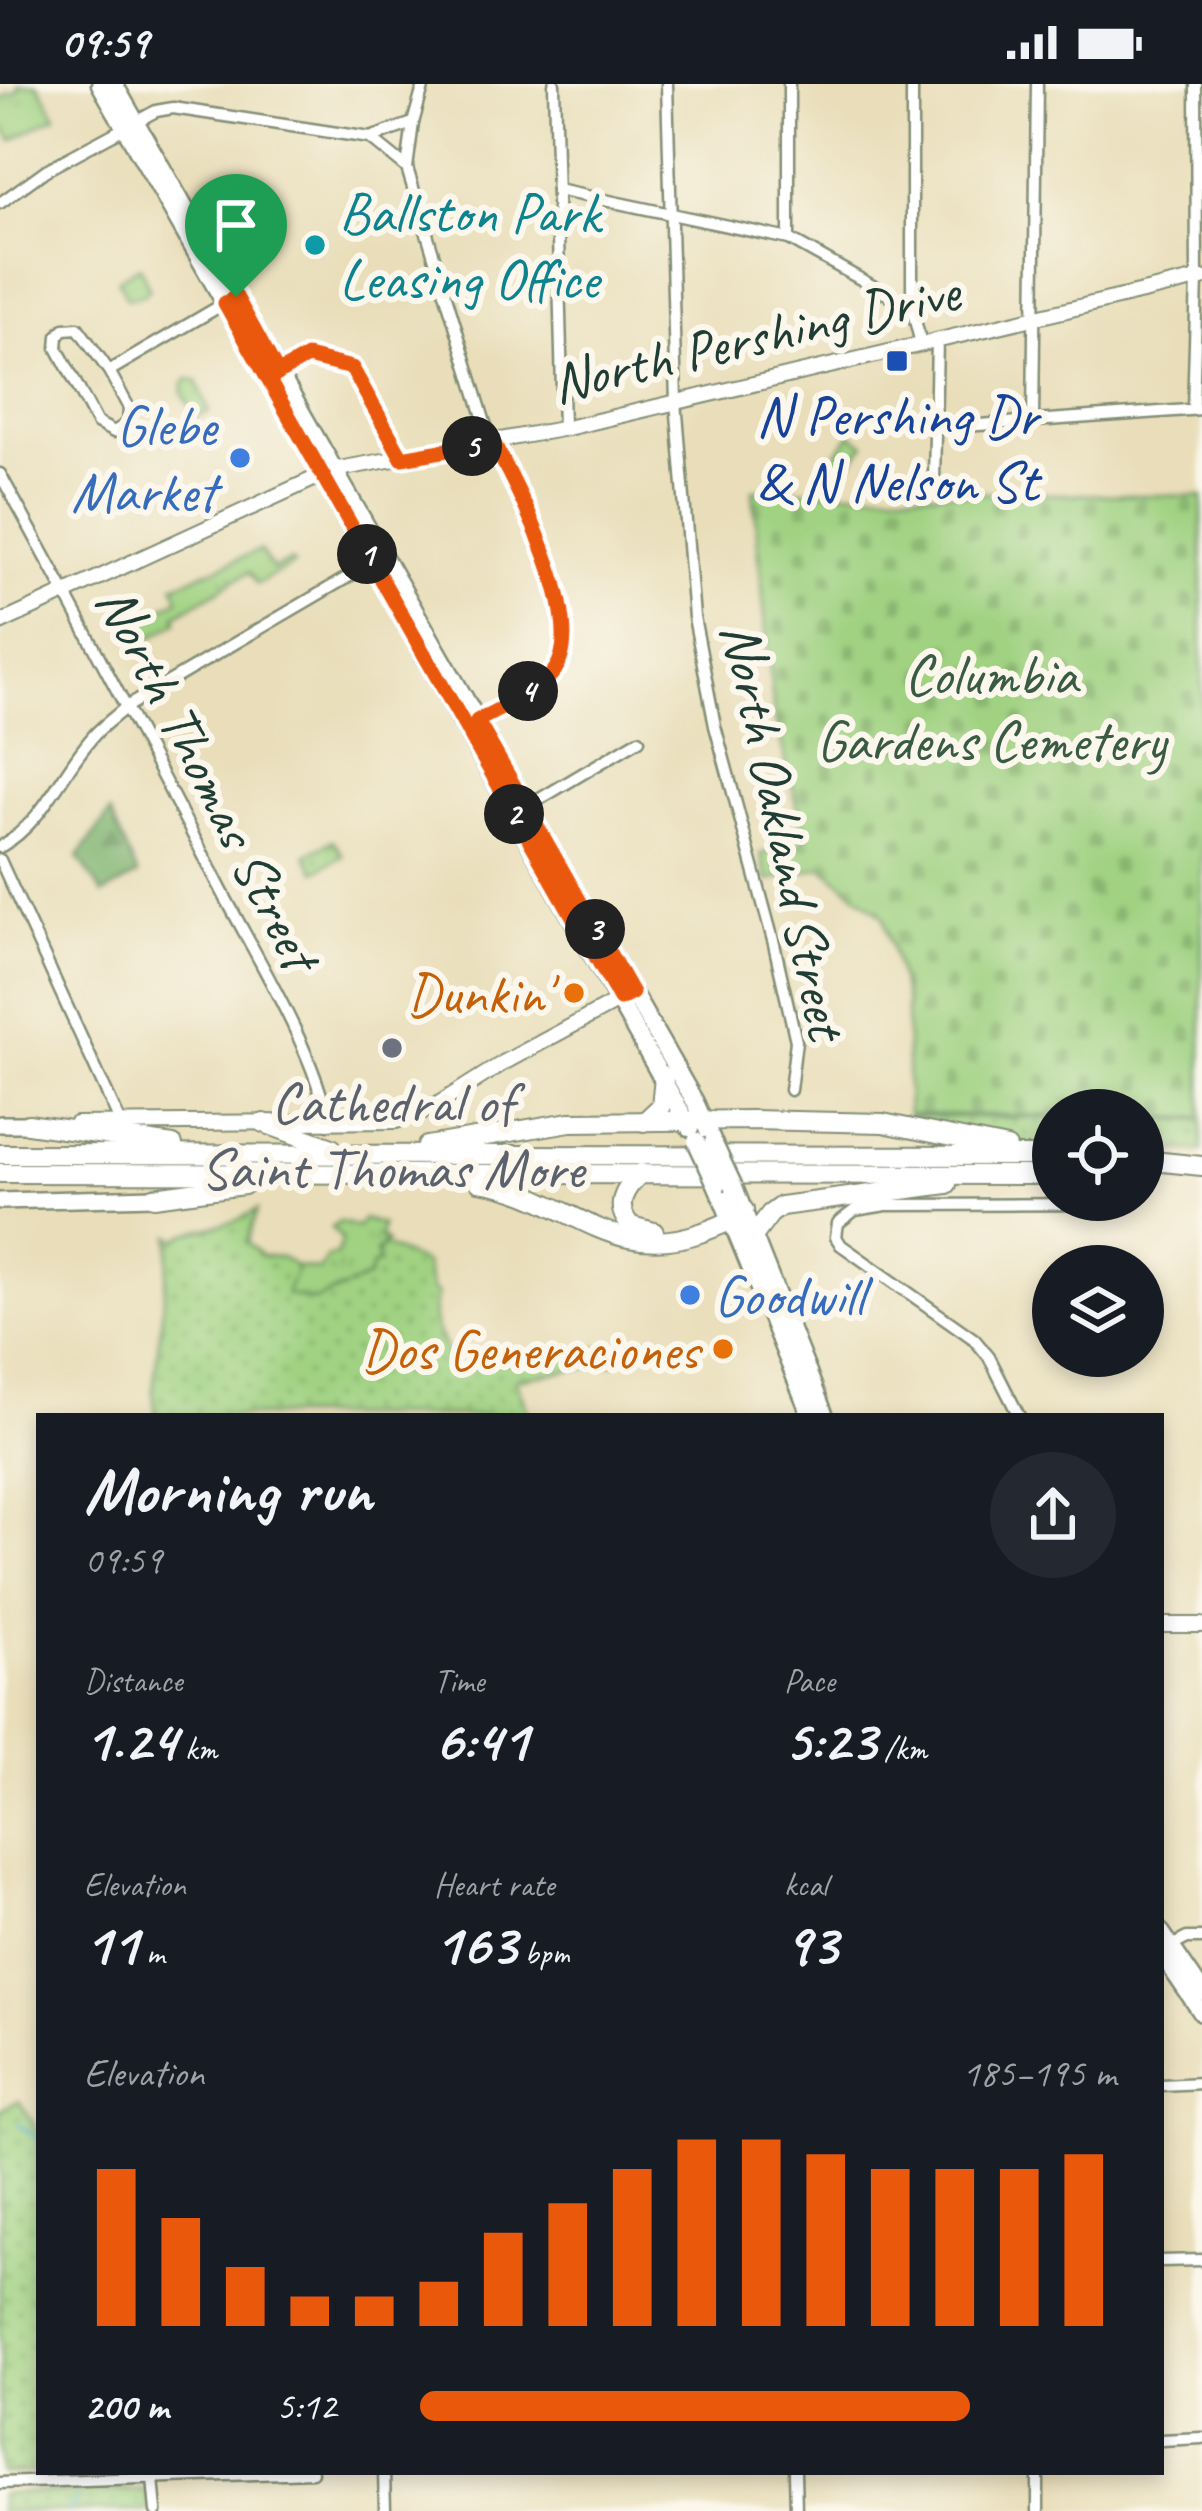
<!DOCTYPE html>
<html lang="en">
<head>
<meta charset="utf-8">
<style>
	:root { --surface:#171b24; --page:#242831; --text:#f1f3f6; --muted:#9ea1a6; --accent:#ea580c }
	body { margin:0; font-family:Caveat,sans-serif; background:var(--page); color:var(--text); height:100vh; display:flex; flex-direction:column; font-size:45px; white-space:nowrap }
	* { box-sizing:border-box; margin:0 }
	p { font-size:39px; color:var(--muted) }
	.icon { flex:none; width:66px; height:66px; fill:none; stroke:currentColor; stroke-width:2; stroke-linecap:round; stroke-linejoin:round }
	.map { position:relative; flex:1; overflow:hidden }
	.drawer { position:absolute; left:36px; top:1329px; width:1128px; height:1062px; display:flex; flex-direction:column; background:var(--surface); border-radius:0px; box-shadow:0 6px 18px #0003 }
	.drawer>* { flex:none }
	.controls { position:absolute; left:1032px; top:1005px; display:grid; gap:24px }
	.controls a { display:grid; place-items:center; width:132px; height:132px; border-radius:50%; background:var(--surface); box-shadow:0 6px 18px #0003; font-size:60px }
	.pin { position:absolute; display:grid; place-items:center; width:102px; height:102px; color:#fff; margin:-123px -51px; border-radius:50% 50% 50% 0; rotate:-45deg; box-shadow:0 0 12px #0007 }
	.pin .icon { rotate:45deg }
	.km { position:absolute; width:60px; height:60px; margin:-30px; border-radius:50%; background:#222; color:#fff; font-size:33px; line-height:60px; text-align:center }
	.round { display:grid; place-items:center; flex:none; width:126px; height:126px; border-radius:63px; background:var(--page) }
	.summary { display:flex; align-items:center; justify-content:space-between; height:204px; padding:0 48px }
	h1 { font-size:66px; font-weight:800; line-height:90px }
	.figures { display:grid; grid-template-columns:repeat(3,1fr); gap:18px; height:204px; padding:12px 48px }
	.figures div { display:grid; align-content:center }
	.figures b { font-size:60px; font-weight:800 }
	.figures small { font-size:33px; font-weight:400 }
	.figures p { font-size:33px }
	.chart { height:336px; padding:24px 48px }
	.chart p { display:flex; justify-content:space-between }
	.chart svg { width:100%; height:216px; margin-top:12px; stroke:var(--accent); stroke-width:6 }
	ul { padding:0 48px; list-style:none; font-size:39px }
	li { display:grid; grid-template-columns:192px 144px 1fr; align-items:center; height:90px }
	li i { height:30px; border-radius:15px; background:var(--accent) }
	.status { display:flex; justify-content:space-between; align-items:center; height:84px; padding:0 60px; background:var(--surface); direction:ltr }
	.status svg { height:33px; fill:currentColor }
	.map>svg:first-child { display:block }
	.grass { fill:url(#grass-tufts); stroke:#60885b; stroke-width:3 }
	.forest { fill:url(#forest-firs); stroke:#507852; stroke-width:3 }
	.cemetery { fill:url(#cemetery-stones); stroke:#60885b; stroke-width:3 }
	.park { fill:url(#park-dots); stroke:#60885b; stroke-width:3 }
	.garden { fill:#a0d282; stroke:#60885b; stroke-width:3 }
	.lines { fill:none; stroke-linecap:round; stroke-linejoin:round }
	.stream { stroke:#4bb2ca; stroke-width:3 }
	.minor-casing { stroke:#848e76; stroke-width:15 }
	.tertiary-casing { stroke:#848e76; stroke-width:18 }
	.secondary-casing { stroke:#848e76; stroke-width:20 }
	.primary-casing { stroke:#848e76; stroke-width:21 }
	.trunk-casing { stroke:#848e76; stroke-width:22 }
	.minor { stroke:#fff; stroke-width:10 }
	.tertiary { stroke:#fff; stroke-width:14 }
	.secondary { stroke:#fff; stroke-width:15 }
	.primary { stroke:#fff; stroke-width:16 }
	.trunk { stroke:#fff; stroke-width:18 }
	.primary-bridge-casing { stroke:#848e76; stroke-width:21; stroke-linecap:butt }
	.primary-bridge { stroke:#fff; stroke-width:16 }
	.route-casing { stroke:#fff; stroke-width:24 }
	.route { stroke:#ea580c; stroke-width:15 }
	.culture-dot { fill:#0f9aa8; stroke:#fbf7ec; stroke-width:4.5 }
	.transit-dot { fill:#1a4fb4; stroke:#fbf7ec; stroke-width:4.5 }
	.shop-dot { fill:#3f7fe0; stroke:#fbf7ec; stroke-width:4.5 }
	.food-dot { fill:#e8710a; stroke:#fbf7ec; stroke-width:4.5 }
	.worship-dot { fill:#6b7280; stroke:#fbf7ec; stroke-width:4.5 }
	.labels { text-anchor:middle; stroke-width:12; stroke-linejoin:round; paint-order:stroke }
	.culture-label { font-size:57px; fill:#0d838f; stroke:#fbf7ec; text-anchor:start }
	.street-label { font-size:57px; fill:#1f3d34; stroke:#fbf7ec }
	.transit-label { font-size:57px; fill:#164399; stroke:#fbf7ec }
	.shop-label { font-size:57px; fill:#366cbe; stroke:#fbf7ec; text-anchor:end }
	.park-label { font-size:57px; fill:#395b44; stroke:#fbf7ec }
	.food-label { font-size:57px; fill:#c56008; stroke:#fbf7ec; text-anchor:end }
	.worship-label { font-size:57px; fill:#5b616d; stroke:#fbf7ec }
</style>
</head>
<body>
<div class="status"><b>09:59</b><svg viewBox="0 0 49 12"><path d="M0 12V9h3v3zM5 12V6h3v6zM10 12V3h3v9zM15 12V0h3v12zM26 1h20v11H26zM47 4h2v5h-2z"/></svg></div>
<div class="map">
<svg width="1202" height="2427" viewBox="0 0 1202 2427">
	<defs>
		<pattern id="grass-tufts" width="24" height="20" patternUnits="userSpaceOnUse" patternTransform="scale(3)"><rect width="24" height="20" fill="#a0d282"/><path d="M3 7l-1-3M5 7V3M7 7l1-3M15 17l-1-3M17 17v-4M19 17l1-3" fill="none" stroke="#89b571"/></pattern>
		<pattern id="forest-firs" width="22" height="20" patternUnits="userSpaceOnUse" patternTransform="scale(3)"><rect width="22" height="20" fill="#80b470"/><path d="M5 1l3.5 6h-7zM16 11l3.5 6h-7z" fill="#68945d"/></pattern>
		<pattern id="cemetery-stones" width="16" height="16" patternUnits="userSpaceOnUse" patternTransform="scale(3)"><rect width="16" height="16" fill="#a0d282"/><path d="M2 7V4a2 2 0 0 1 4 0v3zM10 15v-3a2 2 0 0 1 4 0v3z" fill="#89b571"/></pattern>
		<pattern id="park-dots" width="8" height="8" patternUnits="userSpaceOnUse" patternTransform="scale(3)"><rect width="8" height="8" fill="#a0d282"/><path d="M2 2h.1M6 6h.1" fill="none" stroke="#89b571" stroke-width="1.8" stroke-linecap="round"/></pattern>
	</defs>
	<rect width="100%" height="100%" fill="#fbf7ec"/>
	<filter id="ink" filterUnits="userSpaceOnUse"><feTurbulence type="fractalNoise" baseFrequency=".00833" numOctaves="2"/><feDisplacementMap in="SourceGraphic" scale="24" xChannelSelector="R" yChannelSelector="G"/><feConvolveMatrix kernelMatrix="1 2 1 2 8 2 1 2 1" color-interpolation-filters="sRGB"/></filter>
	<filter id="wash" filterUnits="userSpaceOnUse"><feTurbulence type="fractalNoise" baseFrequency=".004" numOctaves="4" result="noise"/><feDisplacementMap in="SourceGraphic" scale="48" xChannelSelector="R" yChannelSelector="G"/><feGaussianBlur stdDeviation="2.7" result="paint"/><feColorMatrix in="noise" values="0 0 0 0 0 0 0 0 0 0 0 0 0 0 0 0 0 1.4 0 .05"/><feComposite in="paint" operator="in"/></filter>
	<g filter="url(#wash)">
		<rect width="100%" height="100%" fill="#e9deb9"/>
		<g class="grass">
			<path d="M 18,0 L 38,0 L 56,32 L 12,56 L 0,38 L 0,15 L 20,6 Z"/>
			<path d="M 140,182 L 149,205 L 143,211 L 127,215 L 118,195 Z"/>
			<path d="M 188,295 L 197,297 L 209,328 L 195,333 L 183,310 L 183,301 Z"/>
			<path d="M 260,466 L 272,485 L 291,477 L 294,480 L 257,500 L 249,488 L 176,531 L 177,538 L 144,558 L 135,538 L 179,515 L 174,501 Z"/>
			<path d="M 363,1135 L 382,1141 L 380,1153 L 387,1158 L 376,1168 L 379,1179 L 369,1194 L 314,1217 L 285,1210 L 297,1183 L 320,1186 L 327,1173 L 337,1171 L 342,1155 L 331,1144 L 340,1138 L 358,1143 Z"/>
		</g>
		<path class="forest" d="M 110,729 L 138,791 L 103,810 L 78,773 Z"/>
		<path class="cemetery" d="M 753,406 L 1202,412 L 1202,1034 L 1143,1033 L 1143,1026 L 1053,1026 L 1053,1032 L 908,1030 L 906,918 L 883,832 L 823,783 L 768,797 L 761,770 L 799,760 L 805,751 L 774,631 Z"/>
		<g class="park">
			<path d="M 333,756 L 343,772 L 316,787 L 306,771 Z"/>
			<path d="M 909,1032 L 1053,1034 L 1053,1063 L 908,1040 Z"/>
			<path d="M 1143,1035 L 1202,1036 L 1202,1067 L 1143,1066 Z"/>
			<path d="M 257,1126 L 247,1158 L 261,1172 L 282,1173 L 297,1183 L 286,1210 L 314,1217 L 368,1194 L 373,1181 L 379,1179 L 376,1168 L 384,1162 L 425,1180 L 431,1206 L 437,1210 C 426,1249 446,1248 448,1279 L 465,1283 L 601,1263 L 615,1279 L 515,1295 L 530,1332 L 156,1332 L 153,1307 L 171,1151 L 178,1155 L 184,1150 L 238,1136 Z"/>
			<path d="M 19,2017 L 39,2048 L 39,2388 L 0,2389 L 0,2026 Z"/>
			<path d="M 146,2406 L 150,2427 L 0,2427 L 0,2410 Z"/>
		</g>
		<path class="garden" d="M 851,350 L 865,360 L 843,388 L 830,378 Z"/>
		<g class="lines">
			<g class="stream">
				<path d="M 18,2040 L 39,2056"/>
				<path d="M 69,2427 L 78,2414"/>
			</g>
		</g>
	</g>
	<g filter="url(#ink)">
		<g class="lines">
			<g class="minor-casing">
				<g id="minor">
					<path d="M 424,0 L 413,39 L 407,84 L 485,339 L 539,452 L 562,532 L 566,550 L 555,587 L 472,639"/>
					<path d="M 554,0 L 563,344"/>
					<path d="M 667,0 L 676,318 L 694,533 L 715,642 L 774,860 L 796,957 L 790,1006"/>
					<path d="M 789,0 L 789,155"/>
					<path d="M 912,0 L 912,224"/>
					<path d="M 370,54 L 407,84"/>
					<path d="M 557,106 L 789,155 L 912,224 L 921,260"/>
					<path d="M 0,119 L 46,86 L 156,27 L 173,24 L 370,54 L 413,39"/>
					<path d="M 109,287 L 78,244 L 64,245 L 58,252 L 57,264 L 97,339 L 114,348 L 128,339 L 129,324 L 109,287 L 225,219"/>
					<path d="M 278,290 L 307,273 L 352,284 L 402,374"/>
					<path d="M 1193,325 L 1197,195 L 1196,0"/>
					<path d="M 1033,338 L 1037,0"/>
					<path d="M 937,344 L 1202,325"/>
					<path d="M 0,390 C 77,528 150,668 223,809 C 256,872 317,972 328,1040"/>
					<path d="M 934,397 L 937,256"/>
					<path d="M 523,725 L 639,656"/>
					<path d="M 0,763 C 46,737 62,685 97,648 C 106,639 117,631 126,623 L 372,479"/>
					<path d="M 0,776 L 121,1040"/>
					<path d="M 1019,1332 L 989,1273 L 974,1255 L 841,1161 L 836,1153 L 838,1139 L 855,1126 L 886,1121 L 1122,1120 L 1137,1116"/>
					<path d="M 1166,1865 L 1187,1854 L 1202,1854"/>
					<path d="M 1161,2001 L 1202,1999"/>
					<path d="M 1161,2177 L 1202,2176"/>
					<path d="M 1161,2356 L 1202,2354"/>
					<path d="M 384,2388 L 385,2427"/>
					<path d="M 795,2388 L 796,2427"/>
					<path d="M 1038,2388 L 1038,2427"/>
					<path d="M 153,2394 L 156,2427"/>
					<path d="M 0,2399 L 312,2388"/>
				</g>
			</g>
			<g class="tertiary-casing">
				<g id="tertiary">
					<path d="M 0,539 L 333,386 L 567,344 L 1202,194"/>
					<path d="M 76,1040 L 396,1037 L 432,1024 L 503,979 L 627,912"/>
					<path d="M 1161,1541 L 1202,1541"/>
				</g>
			</g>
			<g class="secondary-casing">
				<g id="secondary">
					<path d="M 0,1040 L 28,1040"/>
					<path d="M 0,1117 L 154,1113"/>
				</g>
			</g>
			<g class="primary-casing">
				<g id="primary">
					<path d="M 100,0 L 263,286"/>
					<path d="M 114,0 L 695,1018 L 713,1058"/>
					<path d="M 285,324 L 690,1044"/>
					<path d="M 717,1102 L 811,1332"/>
					<path d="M 734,1103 L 825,1332"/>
					<path d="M 1161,1848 L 1202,1908"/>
					<path d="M 1161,1869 L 1202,1929"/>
				</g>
			</g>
			<g class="trunk-casing">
				<g id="trunk">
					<path d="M 644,1038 L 661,1022 L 664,993"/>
					<path d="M 264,1039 L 332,1064"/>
					<path d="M 28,1040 L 173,1061"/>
					<path d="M 427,1062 L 570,1038 L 752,1036 L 883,1039 L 1007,1064"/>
					<path d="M 0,1070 L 1053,1072"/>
					<path d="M 1143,1076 L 1202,1082"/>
					<path d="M 0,1089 L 1053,1091"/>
					<path d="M 641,1089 C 624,1105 613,1122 631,1142 L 654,1148"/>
					<path d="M 479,1098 C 566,1109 609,1182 703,1148 C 719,1142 733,1137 744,1126"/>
					<path d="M 154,1113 L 244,1101"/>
					<path d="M 755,1150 L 770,1130 L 781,1122 L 947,1100"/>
				</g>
			</g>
			<use href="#minor" class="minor"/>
			<use href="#tertiary" class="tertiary"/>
			<use href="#secondary" class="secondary"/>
			<use href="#primary" class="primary"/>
			<use href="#trunk" class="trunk"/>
			<g class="primary-bridge-casing">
				<g id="primary-bridge">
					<path d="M 696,1057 L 717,1102"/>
					<path d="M 713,1058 L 734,1103"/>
				</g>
			</g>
			<use href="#primary-bridge" class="primary-bridge"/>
		</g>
	</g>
	<g class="lines" filter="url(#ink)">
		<g class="route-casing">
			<path id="route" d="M 236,213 L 278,290 L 268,295 L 620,915 L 632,909 L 477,637 C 501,623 539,609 555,586 C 589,538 517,404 493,358 L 402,374 L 352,284 L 307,273 L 268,295 L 225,219 L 236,213"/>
		</g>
		<use href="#route" class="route"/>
	</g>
	<circle class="culture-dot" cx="315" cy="161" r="12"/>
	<rect class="transit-dot" x="885" y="265" width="24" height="24" rx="6"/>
	<g class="shop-dot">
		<circle cx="240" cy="374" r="12"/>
		<circle cx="690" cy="1211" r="12"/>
	</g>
	<g class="food-dot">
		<circle cx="574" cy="909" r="12"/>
		<circle cx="723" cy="1265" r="12"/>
	</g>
	<circle class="worship-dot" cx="392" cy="964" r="12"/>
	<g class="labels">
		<g class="culture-label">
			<text x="339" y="148">Ballston Park<tspan x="339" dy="66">Leasing Office</tspan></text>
		</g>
		<g class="street-label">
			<text transform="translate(755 252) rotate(-13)" y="20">North Pershing Drive</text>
			<text transform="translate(209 693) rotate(63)" y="20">North Thomas Street</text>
			<text transform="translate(785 746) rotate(78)" y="20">North Oakland Street</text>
		</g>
		<g class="transit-label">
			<text x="897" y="351">N Pershing Dr<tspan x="897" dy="66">&amp; N Nelson St</tspan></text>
		</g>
		<g class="shop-label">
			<text x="216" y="361">Glebe<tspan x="216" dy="66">Market</tspan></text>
			<text x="714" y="1231" text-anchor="start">Goodwill</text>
		</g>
		<g class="park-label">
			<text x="991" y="610">Columbia<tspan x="991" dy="66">Gardens Cemetery</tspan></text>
		</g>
		<g class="food-label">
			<text x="550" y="929">Dunkin'</text>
			<text x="699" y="1285">Dos Generaciones</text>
		</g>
		<g class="worship-label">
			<text x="392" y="1038">Cathedral of<tspan x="392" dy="66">Saint Thomas More</tspan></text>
		</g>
	</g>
</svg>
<div class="controls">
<a><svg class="icon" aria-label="locate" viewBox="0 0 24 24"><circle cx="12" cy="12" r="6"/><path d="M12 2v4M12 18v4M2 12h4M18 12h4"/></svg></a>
<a><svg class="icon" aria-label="layers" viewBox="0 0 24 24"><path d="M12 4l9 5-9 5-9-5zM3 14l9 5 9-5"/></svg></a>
</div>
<div class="pin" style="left:236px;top:213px;background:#1e9e55"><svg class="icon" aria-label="arrive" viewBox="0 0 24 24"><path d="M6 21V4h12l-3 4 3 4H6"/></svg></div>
<b class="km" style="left:367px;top:470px">1</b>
<b class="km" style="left:514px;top:730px">2</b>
<b class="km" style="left:595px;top:845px">3</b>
<b class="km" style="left:528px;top:607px">4</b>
<b class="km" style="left:472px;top:362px">5</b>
<section class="drawer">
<div class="summary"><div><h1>Morning run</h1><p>09:59</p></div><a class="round"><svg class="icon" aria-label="share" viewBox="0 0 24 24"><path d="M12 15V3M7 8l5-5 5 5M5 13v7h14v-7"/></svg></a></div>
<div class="figures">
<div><p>Distance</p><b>1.24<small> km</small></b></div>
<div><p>Time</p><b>6:41</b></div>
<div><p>Pace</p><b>5:23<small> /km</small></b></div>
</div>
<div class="figures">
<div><p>Elevation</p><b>11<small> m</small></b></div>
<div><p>Heart rate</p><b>163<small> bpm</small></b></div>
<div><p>kcal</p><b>93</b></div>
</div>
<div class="chart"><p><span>Elevation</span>185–195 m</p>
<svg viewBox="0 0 160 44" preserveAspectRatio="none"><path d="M5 44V12M15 44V22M25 44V32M35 44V38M45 44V38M55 44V35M65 44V25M75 44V19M85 44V12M95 44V6M105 44V6M115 44V9M125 44V12M135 44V12M145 44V12M155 44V9"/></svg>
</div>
<ul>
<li><b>200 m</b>5:12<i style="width:79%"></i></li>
</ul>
</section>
</div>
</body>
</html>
